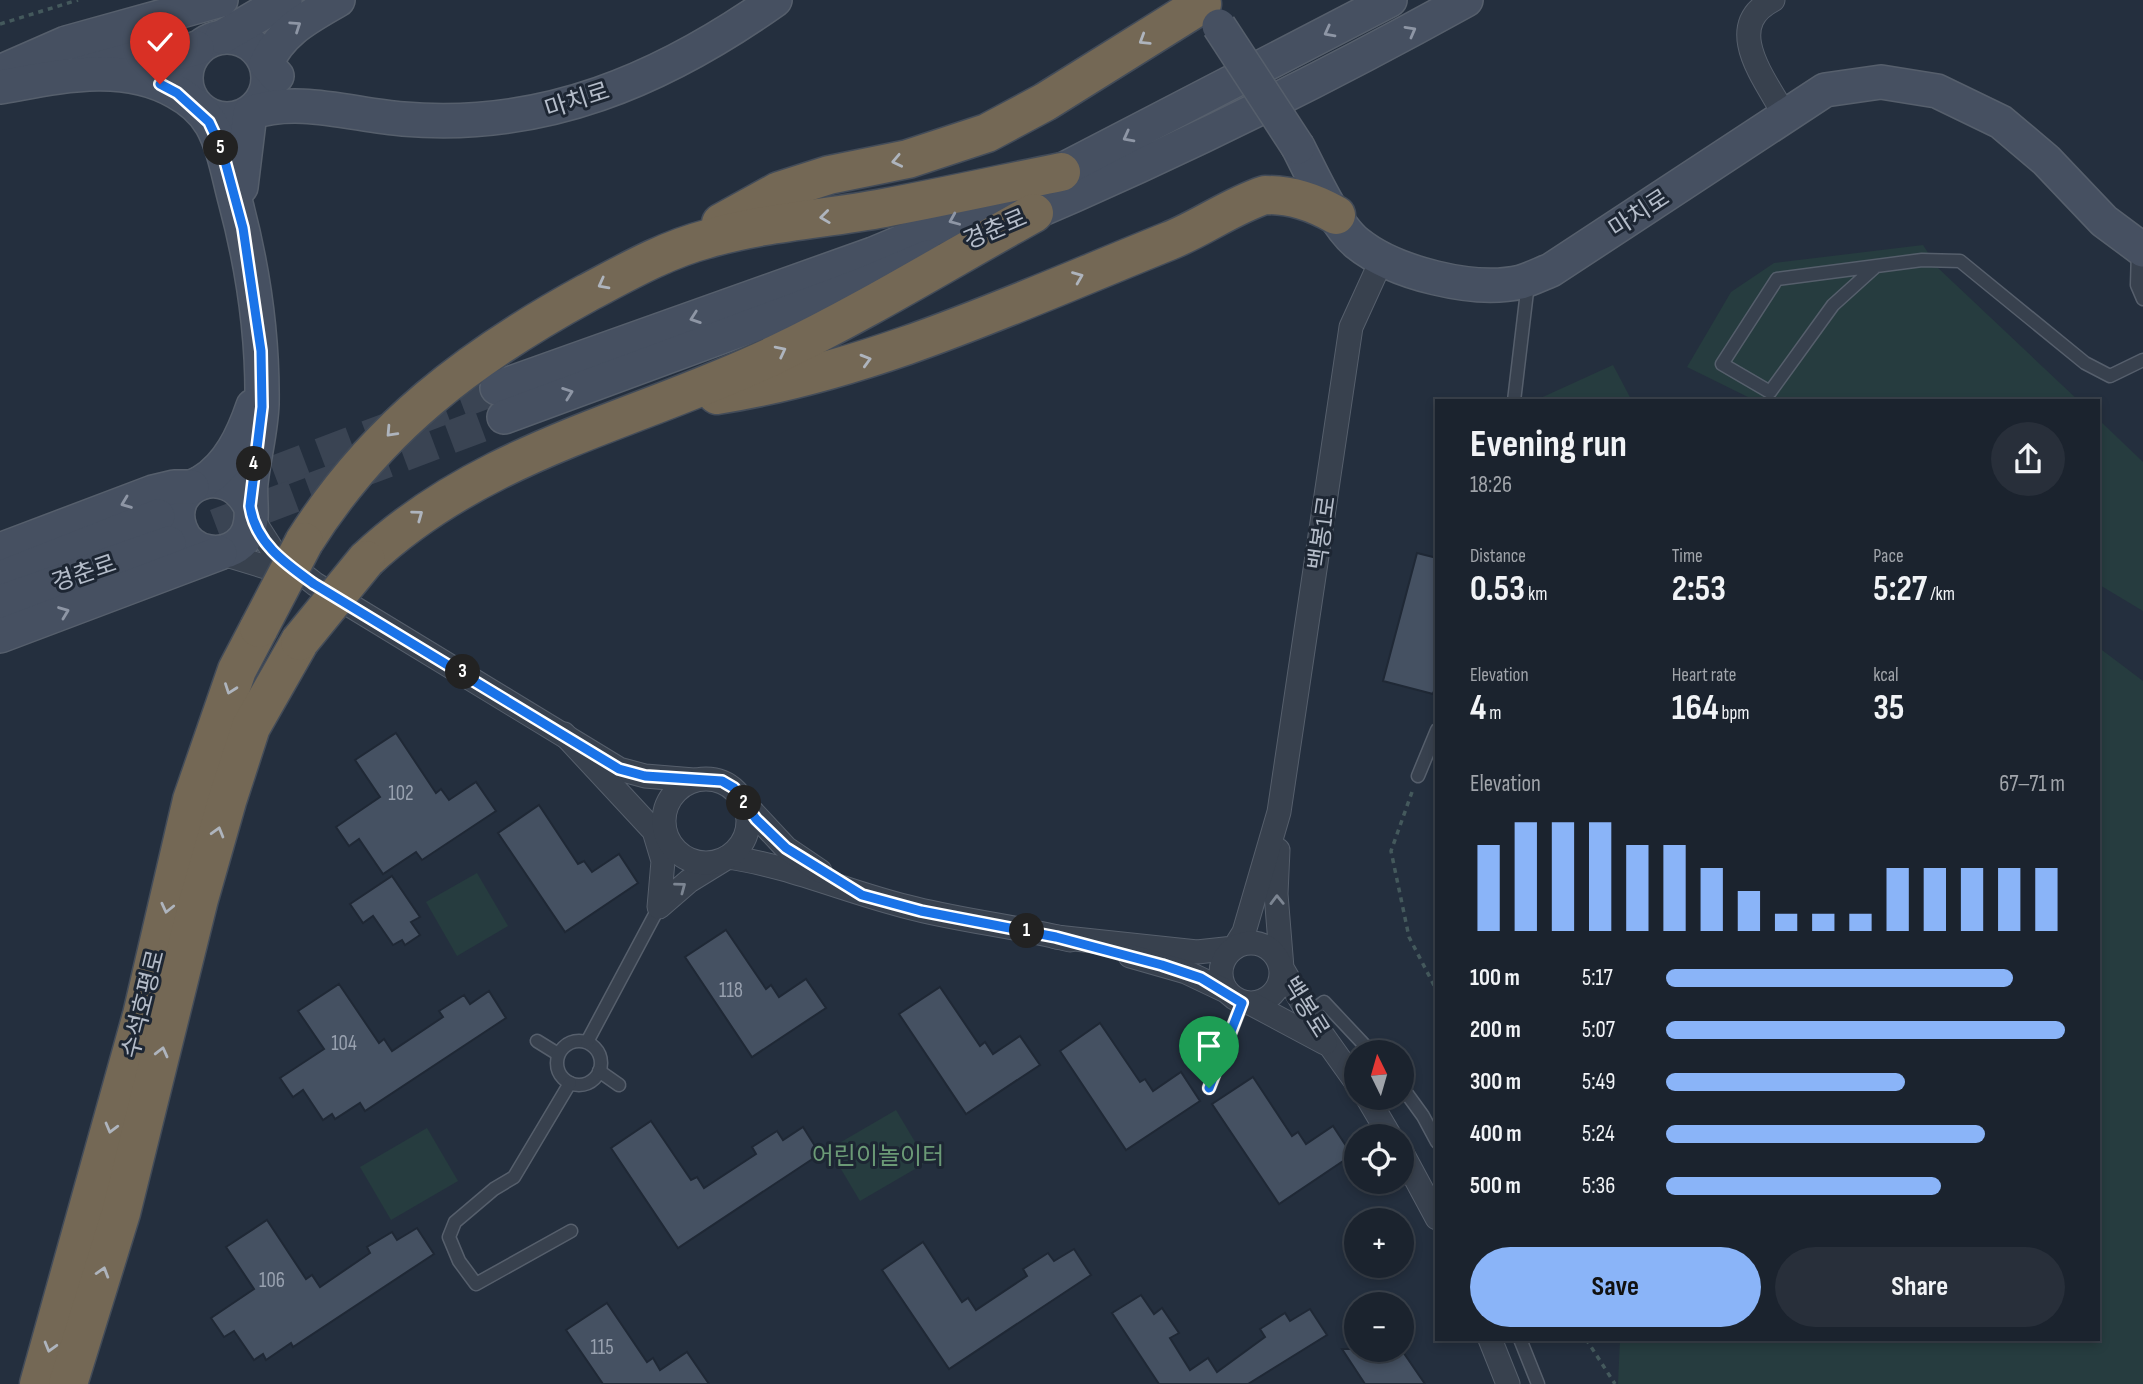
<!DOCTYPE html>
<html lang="en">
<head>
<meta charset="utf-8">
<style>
	:root { --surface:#1b232e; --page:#282f3a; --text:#f1f3f6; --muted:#a0a4aa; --line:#39404a; --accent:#8ab4f8 }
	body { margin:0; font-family:"Sofia Sans Condensed","Noto Sans KR",sans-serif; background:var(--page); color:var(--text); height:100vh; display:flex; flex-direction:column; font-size:26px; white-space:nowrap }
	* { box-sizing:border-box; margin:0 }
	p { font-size:23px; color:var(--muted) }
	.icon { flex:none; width:38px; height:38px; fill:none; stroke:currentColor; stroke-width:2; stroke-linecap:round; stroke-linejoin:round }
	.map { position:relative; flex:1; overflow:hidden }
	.details { position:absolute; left:1435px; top:399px; width:665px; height:942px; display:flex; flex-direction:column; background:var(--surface); border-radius:0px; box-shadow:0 4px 10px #0003,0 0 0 2px var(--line) }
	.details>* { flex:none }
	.needle { width:46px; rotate:355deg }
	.tools { position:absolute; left:1344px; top:1040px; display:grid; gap:14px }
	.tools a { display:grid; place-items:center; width:70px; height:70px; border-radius:50%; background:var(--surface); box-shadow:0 4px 10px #0003,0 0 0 2px var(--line); font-size:35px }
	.pin { position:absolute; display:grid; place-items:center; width:60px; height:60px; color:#fff; margin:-72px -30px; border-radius:50% 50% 50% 0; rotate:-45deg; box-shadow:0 0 7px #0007 }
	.pin .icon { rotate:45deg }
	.km { position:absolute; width:35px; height:35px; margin:-18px; border-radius:50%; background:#222; color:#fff; font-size:19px; line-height:35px; text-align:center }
	.round { display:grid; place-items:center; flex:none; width:74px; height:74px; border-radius:37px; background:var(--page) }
	.headline { display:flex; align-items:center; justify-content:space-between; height:119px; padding:0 35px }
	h1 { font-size:38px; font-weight:700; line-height:52px }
	.metrics { display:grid; grid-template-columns:repeat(3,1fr); gap:10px; height:119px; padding:7px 35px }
	.metrics div { display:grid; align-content:center }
	.metrics b { font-size:35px; font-weight:700 }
	.metrics small { font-size:19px; font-weight:400 }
	.metrics p { font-size:19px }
	.chart { height:196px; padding:14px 35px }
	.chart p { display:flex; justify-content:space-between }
	.chart svg { width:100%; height:126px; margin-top:7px; stroke:var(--accent); stroke-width:6 }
	.button { display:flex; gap:14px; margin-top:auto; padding:14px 35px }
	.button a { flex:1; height:80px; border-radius:42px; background:var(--accent); color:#111; font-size:28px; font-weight:700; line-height:80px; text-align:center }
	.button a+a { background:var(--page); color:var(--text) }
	ul { padding:0 35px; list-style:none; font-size:23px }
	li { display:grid; grid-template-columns:112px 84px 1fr; align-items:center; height:52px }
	li i { height:18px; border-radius:9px; background:var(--accent) }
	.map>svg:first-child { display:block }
	.green { fill:#263c3f }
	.building { fill:#455162; stroke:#1f2835; stroke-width:2 }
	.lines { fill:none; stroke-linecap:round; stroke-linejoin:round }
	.secondary-tunnel { stroke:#3a4453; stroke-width:33; stroke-dasharray:33 17; stroke-linecap:butt }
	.lane-casing { stroke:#565f6c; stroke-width:15 }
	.street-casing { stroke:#565f6c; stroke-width:25 }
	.secondary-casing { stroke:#565f6c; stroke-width:36 }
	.highway-casing { stroke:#434c59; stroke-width:41 }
	.path { stroke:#44595c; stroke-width:3.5; stroke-dasharray:5 5; stroke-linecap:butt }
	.lane { stroke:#38414e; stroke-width:12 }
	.street { stroke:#38414e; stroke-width:23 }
	.secondary { stroke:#465061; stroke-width:33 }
	.highway { stroke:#746855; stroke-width:38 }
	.secondary-bridge-casing { stroke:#565f6c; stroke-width:36; stroke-linecap:butt }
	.highway-bridge-casing { stroke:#434c59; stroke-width:41; stroke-linecap:butt }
	.secondary-bridge { stroke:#465061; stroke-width:33 }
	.highway-bridge { stroke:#746855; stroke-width:38 }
	.oneway { stroke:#8e96a5 }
	.oneway2 { stroke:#aeb4bd }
	.oneway3 { stroke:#7c8592 }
	.route-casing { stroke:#fff; stroke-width:14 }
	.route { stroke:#1a73e8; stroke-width:9 }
	.labels { text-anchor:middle; stroke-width:6; stroke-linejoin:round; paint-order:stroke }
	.number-label { font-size:21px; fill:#98a1af }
	.street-label { font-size:24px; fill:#b4bcc9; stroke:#1d2633 }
	.park-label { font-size:24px; fill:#6b9a76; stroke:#1d2633 }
</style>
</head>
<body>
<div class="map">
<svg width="2143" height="1384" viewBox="0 0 2143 1384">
	<rect width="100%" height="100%" fill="#242f3e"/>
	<g class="green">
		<path d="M 1923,245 L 1937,267 L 2079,401 L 1756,401 L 1687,367 L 1731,292 L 1774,263 Z"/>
		<path d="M 1613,365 L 1632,401 L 1534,401 Z"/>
		<path d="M 2098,419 L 2143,462 L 2143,611 L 2098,584 Z"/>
		<path d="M 2098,647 L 2143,681 L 2143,1384 L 1618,1384 L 1620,1339 L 2098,1339 Z"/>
		<path d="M 477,873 L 508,926 L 457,956 L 426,902 Z"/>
		<path d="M 896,1110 L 927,1162 L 860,1201 L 829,1149 Z"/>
		<path d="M 427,1128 L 458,1181 L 391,1220 L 360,1167 Z"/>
	</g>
	<g class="building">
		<path d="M 1417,553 L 1437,558 L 1437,681 L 1433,694 L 1383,681 Z"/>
		<path d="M 396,733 L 436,793 L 441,789 L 449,800 L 476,782 L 496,811 L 422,860 L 416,852 L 383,874 L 359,839 L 349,846 L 336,827 L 380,797 L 355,760 Z"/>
		<path d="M 539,805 L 578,864 L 584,861 L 592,872 L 619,854 L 638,883 L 565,932 L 498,833 Z"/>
		<path d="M 392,876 L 420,917 L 411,922 L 420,935 L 405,945 L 402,940 L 393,945 L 373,916 L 363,923 L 350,904 Z"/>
		<path d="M 726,930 L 766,989 L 771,985 L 779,997 L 806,979 L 826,1008 L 752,1057 L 685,957 Z"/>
		<path d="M 339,984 L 379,1043 L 384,1039 L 392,1051 L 443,1017 L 439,1011 L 464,995 L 470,1004 L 489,991 L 506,1018 L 365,1111 L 360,1103 L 335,1119 L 332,1114 L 323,1120 L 303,1090 L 293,1097 L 280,1078 L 324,1049 L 298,1011 Z"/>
		<path d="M 940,987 L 980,1046 L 985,1042 L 993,1054 L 1020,1036 L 1040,1065 L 966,1114 L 899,1014 Z"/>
		<path d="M 1100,1023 L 1140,1082 L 1145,1079 L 1153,1091 L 1181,1072 L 1200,1101 L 1126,1150 L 1060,1051 Z"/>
		<path d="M 1253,1077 L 1292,1136 L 1298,1132 L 1306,1144 L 1333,1126 L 1352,1155 L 1279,1204 L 1212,1104 Z"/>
		<path d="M 651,1121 L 691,1180 L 697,1177 L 704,1188 L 756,1154 L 752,1147 L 777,1131 L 783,1140 L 803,1127 L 820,1154 L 678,1248 L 611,1148 Z"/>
		<path d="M 267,1220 L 306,1279 L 312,1275 L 320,1287 L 370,1253 L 367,1247 L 392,1232 L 397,1240 L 417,1228 L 434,1254 L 293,1347 L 291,1343 L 266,1360 L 263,1354 L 254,1360 L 234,1331 L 224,1337 L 211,1318 L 254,1289 L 226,1247 Z"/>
		<path d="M 923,1242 L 962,1302 L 968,1298 L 976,1310 L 1027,1276 L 1023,1269 L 1048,1253 L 1054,1261 L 1074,1249 L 1091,1275 L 949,1369 L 882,1270 Z"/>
		<path d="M 1141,1295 L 1154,1314 L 1162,1308 L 1179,1333 L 1170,1338 L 1190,1370 L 1208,1358 L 1217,1372 L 1265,1337 L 1260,1329 L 1285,1313 L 1290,1321 L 1310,1309 L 1327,1335 L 1248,1384 L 1159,1384 L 1112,1313 Z"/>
		<path d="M 607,1303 L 647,1362 L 653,1358 L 660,1370 L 687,1352 L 709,1384 L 603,1384 L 566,1330 Z"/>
		<path d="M 1342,1349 L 1401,1349 L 1425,1384 L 1365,1384 Z"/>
	</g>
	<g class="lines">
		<g class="secondary-tunnel">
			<path d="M 227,490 L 497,388"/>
			<path d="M 169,543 L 504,417"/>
		</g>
		<g class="lane-casing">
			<g id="lane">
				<path d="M 2138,251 L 2137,285 L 2143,299"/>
				<path d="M 1874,268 L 1833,305 L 1770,392 L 1722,364 L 1777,279 L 1922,260 L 1960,261 L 2085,363 L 2110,376 L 2143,360"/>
				<path d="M 1514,401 L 1528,283"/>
				<path d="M 1418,776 L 1437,730"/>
				<path d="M 1310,1013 L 1324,1002 L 1371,1052"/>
				<path d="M 537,1041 L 558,1054"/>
				<circle cx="579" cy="1063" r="22"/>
				<path d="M 587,1042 L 659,907"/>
				<path d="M 599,1071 L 619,1085"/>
				<path d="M 570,1083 L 514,1177 L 494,1189 L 455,1222 L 449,1237 L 459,1261 L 476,1284 L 571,1231"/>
				<path d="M 1402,1087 L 1423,1116 L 1437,1142"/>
				<path d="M 1209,1088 L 1242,1003"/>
				<path d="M 1520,1339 L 1538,1384"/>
			</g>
		</g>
		<g class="street-casing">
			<g id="street">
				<path d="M 1773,0 C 1721,27 1766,80 1785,116"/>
				<path d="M 252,518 L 273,551 L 315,584 L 619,769 L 645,776 L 694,780"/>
				<path d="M 220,553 L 292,575"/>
				<path d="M 564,734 L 654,831 L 663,861 L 659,907 L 689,881 L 728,857 C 790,866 847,892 908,907 C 961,921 1016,926 1070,940"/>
				<circle cx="706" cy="821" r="42"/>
				<path d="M 745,804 L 786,848 L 820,871"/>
				<path d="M 1278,850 L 1276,894 L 1282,968 L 1314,1023 L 1356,1082"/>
				<path d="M 1056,937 L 1197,952 L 1234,948 L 1244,932 L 1279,812 L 1351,327 L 1382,259"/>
				<circle cx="1251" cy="973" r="30"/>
				<path d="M 1130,956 L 1186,972 L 1226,991"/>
				<path d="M 1252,1004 L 1325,1043"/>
				<path d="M 1367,1097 L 1390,1136"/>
				<path d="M 1402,1153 L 1437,1218"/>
				<path d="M 1490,1339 L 1508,1384"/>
			</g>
		</g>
		<g class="secondary-casing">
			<g id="secondary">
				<circle cx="227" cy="78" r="41"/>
				<path d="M 222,37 L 285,0"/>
				<path d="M 86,51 C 124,45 161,61 197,48"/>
				<path d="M 0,72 L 66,43 L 221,0"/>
				<path d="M 277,76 L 266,64 C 281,31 307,18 338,0"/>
				<path d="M 0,87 C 58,77 122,61 176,92 C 189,99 203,111 211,124 C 224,147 228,174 235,200 C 253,267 263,335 262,404 C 261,431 254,456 251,483 C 249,502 256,523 244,539 C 226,561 189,555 180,528 C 165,483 228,460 250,506"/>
				<path d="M 1298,147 C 1312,174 1334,224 1357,243 C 1394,273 1474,293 1521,282 C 1531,279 1541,274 1551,270 L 1825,90 L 1881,82 L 1937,91 L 2001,122 L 2046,160 L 2104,221 L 2143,250"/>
				<path d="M 241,187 L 250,113 C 298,96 353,115 403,119 C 543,131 662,80 775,0"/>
				<path d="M 1010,223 C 1166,157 1318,82 1466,0"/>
				<path d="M 497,388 L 873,254 L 1016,194 L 1390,0"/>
				<path d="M 504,417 L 859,286 L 928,257"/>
				<path d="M 202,482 C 229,466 243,435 253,406"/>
				<path d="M 0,550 L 153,492 L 174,487 L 192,487"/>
				<path d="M 0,578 L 158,516"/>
				<path d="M 0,602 L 169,543"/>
				<path d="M 0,636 L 220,553"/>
			</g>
		</g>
		<g class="highway-casing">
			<g id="highway">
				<path d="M 721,223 L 779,191 L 829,175 L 908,159 L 987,133 L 1045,102 L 1202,4"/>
				<path d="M 717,395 C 875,370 1022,300 1169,241 C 1202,228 1231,206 1265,195 C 1292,195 1313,202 1336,215"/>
				<path d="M 304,542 C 376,428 470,357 587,293 C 625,273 665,250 707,239 C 765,222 825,219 884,208 C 943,197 1002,184 1061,172"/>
				<path d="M 366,560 C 483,450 637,421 777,354 C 865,312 949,260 1034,213"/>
				<path d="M 39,1384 L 142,1015 L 192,800 L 237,670 L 259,628"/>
				<path d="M 68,1384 L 121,1213 L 199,899 L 227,801 L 251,727 L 300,641"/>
			</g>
		</g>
		<g class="path">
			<path d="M 0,24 L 78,0"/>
			<path d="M 1412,792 L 1391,851 L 1409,937 L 1437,991"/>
			<path d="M 1586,1339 L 1615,1384"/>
		</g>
		<use href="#lane" class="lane"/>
		<use href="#street" class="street"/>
		<use href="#secondary" class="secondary"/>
		<use href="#highway" class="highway"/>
		<g class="secondary-bridge-casing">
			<path id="secondary-bridge" d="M 1219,26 L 1298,147"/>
		</g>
		<g class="highway-bridge-casing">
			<g id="highway-bridge">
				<path d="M 259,628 L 304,542"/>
				<path d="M 300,641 L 366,560"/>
			</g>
		</g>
		<use href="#secondary-bridge" class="secondary-bridge"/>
		<use href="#highway-bridge" class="highway-bridge"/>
	</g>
	<defs><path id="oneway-chevron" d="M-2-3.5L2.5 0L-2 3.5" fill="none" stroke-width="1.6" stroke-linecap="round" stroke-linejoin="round" transform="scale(1.75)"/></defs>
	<g class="oneway">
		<use href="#oneway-chevron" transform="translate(296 26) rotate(-34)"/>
		<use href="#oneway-chevron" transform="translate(1411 31) rotate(-29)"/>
		<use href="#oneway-chevron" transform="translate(1329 32) rotate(152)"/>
		<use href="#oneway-chevron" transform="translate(1128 137) rotate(152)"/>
		<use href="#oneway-chevron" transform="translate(954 220) rotate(157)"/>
		<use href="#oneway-chevron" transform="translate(695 318) rotate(161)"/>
		<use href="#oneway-chevron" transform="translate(568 393) rotate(-20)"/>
		<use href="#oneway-chevron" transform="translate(126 503) rotate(159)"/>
		<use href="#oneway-chevron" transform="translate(64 612) rotate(-21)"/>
	</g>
	<g class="oneway2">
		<use href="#oneway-chevron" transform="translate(1144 40) rotate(148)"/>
		<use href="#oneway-chevron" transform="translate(897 161) rotate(168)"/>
		<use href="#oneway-chevron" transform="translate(825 217) rotate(173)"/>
		<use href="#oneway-chevron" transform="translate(1078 277) rotate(-22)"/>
		<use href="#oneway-chevron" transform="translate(603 284) rotate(152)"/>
		<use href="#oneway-chevron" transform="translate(781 351) rotate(-27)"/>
		<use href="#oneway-chevron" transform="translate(866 360) rotate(-16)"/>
		<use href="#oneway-chevron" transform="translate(391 432) rotate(133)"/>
		<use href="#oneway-chevron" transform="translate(418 515) rotate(-36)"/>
		<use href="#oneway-chevron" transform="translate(230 689) rotate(110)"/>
		<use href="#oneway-chevron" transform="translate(218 832) rotate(-74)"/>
		<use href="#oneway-chevron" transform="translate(167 908) rotate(103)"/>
		<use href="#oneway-chevron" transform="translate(162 1052) rotate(-76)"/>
		<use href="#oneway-chevron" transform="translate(111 1128) rotate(105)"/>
		<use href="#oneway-chevron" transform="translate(103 1272) rotate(-73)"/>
		<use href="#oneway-chevron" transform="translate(50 1347) rotate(106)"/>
	</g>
	<g class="oneway3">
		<use href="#oneway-chevron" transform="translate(681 887) rotate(-37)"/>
		<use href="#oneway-chevron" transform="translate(1277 900) rotate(-91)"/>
	</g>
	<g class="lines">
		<g class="route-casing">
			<path id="route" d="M 160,84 L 177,93 L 209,122 L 222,150 L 243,228 L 261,351 L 262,407 L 250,506 C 255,543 286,564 314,584 L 619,769 L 645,776 L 722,781 L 734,788 L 756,819 L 786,848 L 862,895 L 921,911 L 1056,937 L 1162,965 L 1201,978 L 1242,1003 L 1209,1088"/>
		</g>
		<use href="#route" class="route"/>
	</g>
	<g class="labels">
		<g class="number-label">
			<text x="401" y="800">102</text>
			<text x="731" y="997">118</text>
			<text x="344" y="1050">104</text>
			<text x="272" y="1287">106</text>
			<text x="602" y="1354">115</text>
		</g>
		<g class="street-label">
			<text transform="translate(577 100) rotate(-18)" y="8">마치로</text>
			<text transform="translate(1639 213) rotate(-33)" y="8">마치로</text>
			<text transform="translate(995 229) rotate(-23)" y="8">경춘로</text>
			<text transform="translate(1322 533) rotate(-82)" y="8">백봉1로</text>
			<text transform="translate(84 573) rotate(-19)" y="8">경춘로</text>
			<text transform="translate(143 1004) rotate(-76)" y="8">수석호평로</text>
			<text transform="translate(1306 1007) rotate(58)" y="8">백봉로</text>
		</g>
		<g class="park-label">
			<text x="878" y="1164">어린이놀이터</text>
		</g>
	</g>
</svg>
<div class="tools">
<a><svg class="needle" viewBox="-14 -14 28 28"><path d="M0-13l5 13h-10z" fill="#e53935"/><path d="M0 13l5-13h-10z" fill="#a0a4aa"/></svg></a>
<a><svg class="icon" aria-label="locate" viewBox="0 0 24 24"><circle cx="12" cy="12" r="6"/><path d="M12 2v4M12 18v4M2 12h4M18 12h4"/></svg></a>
<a>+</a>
<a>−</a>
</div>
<div class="pin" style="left:1209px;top:1088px;background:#1e9e55"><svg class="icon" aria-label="arrive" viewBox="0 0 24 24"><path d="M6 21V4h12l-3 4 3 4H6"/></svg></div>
<div class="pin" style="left:160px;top:84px;background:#d93025"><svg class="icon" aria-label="check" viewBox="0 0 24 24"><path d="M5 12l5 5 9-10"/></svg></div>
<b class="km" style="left:1027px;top:931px">1</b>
<b class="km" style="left:744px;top:803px">2</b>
<b class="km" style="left:463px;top:672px">3</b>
<b class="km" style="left:254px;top:464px">4</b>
<b class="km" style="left:221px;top:148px">5</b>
<section class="details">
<div class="headline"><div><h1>Evening run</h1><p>18:26</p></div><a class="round"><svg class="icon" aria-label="share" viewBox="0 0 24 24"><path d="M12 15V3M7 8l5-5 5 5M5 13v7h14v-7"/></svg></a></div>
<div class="metrics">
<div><p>Distance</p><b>0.53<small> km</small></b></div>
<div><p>Time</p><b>2:53</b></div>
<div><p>Pace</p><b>5:27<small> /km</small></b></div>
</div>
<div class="metrics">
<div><p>Elevation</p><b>4<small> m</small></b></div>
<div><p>Heart rate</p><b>164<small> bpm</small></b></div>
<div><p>kcal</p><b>35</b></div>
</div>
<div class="chart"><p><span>Elevation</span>67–71 m</p>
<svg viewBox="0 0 160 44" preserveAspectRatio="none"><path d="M5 44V14M15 44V6M25 44V6M35 44V6M45 44V14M55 44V14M65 44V22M75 44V30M85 44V38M95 44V38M105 44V38M115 44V22M125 44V22M135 44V22M145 44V22M155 44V22"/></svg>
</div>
<ul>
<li><b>100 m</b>5:17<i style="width:87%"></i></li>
<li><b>200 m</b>5:07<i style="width:100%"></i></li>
<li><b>300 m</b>5:49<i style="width:60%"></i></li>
<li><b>400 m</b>5:24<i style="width:80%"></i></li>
<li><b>500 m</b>5:36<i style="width:69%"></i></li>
</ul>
<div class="button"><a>Save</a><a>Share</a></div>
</section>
</div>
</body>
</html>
